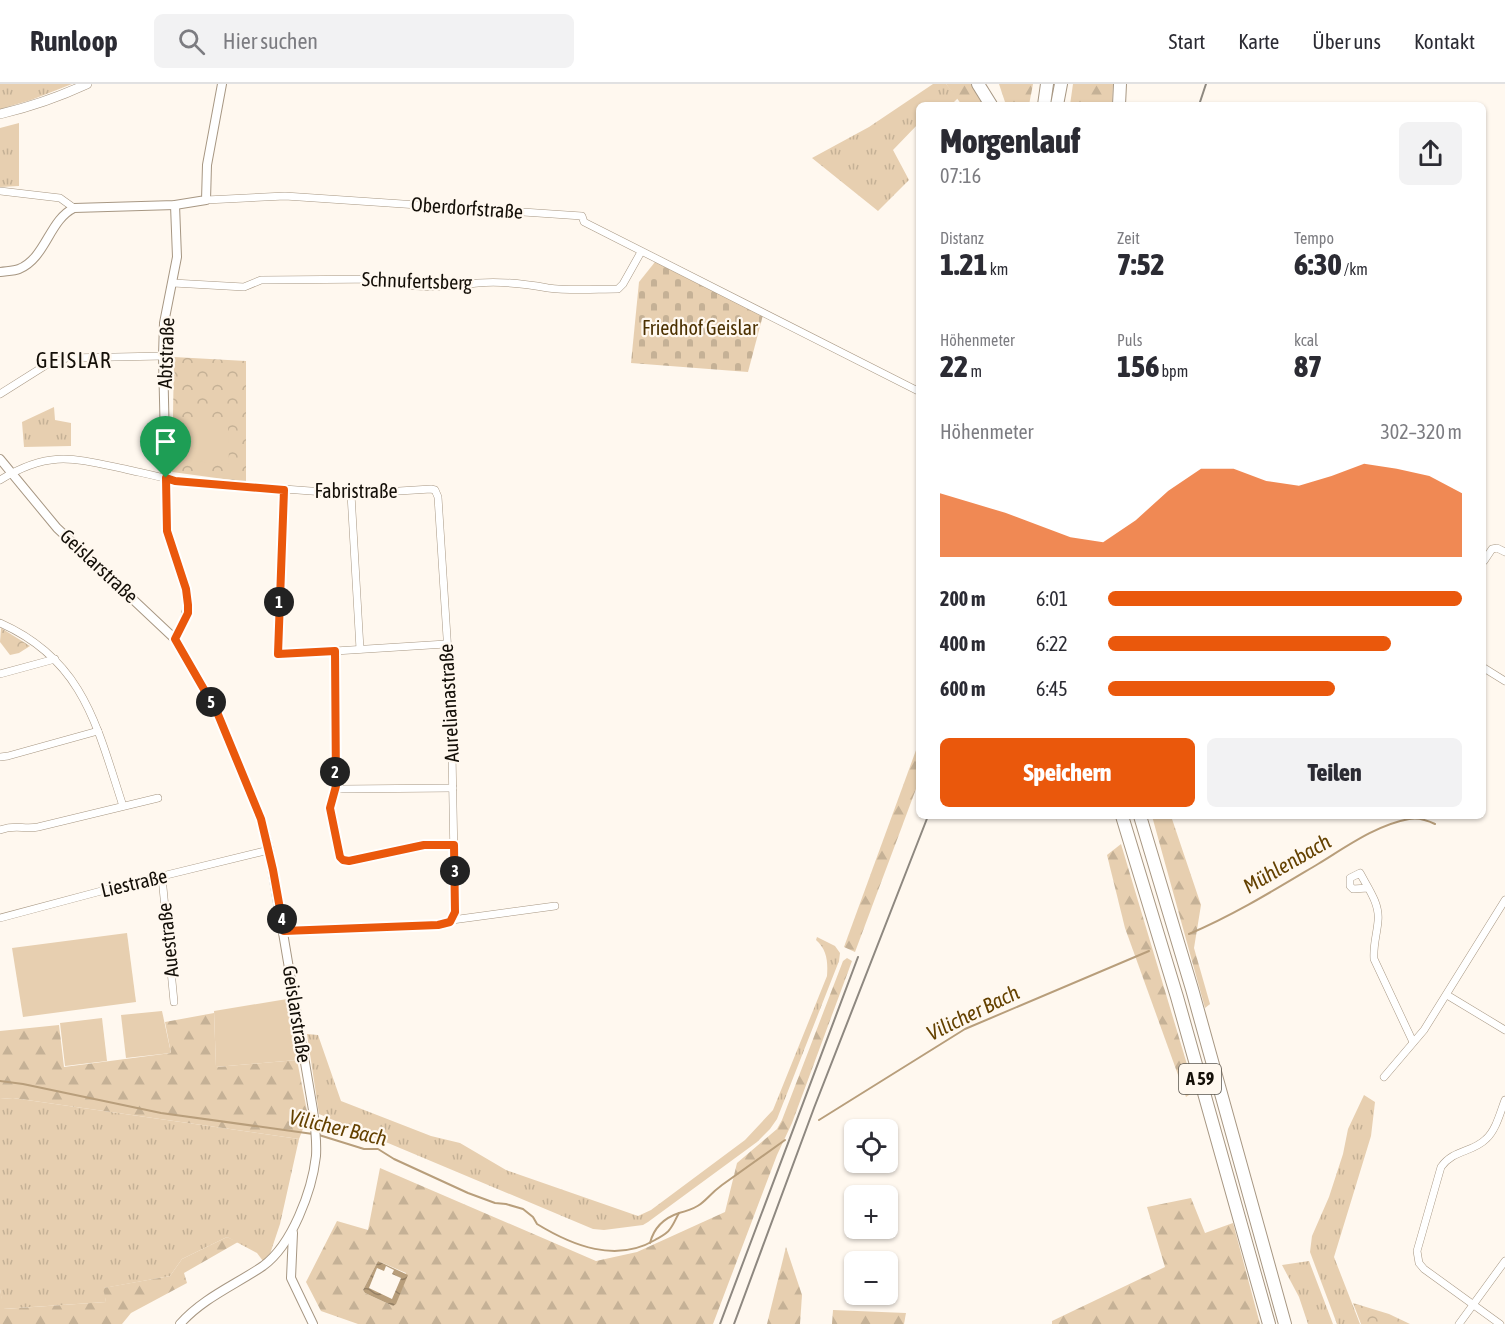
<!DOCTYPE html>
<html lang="de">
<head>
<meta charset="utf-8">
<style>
	:root { --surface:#fff; --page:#f2f2f3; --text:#2b2b33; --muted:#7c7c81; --line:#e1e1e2; --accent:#ea580c }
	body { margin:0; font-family:"Asap Condensed",sans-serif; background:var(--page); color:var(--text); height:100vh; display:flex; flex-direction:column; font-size:22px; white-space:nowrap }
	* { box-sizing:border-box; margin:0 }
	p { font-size:20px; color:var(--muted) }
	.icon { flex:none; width:33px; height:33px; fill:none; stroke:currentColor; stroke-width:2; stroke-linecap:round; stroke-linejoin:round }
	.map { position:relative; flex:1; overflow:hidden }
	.side { position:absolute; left:916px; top:18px; width:570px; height:717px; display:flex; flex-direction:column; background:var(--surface); border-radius:9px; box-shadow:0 2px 4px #0004 }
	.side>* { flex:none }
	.buttons { position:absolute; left:844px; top:1035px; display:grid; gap:12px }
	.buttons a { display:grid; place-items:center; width:54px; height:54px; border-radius:9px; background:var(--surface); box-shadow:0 2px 4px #0004; font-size:30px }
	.pin { position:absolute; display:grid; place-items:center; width:51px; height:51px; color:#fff; margin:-62px -26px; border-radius:50% 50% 50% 0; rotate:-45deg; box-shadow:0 0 6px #0007 }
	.pin .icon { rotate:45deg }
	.km { position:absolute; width:30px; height:30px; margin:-15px; border-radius:50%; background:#222; color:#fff; font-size:16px; line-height:30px; text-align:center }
	.round { display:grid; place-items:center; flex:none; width:63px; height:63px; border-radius:9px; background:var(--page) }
	.overview { display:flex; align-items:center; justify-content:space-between; height:102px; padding:0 24px }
	h1 { font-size:33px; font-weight:800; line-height:45px }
	.metrics { display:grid; grid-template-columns:repeat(3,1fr); gap:9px; height:102px; padding:6px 24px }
	.metrics div { display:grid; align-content:center }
	.metrics b { font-size:30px; font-weight:800 }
	.metrics small { font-size:16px; font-weight:400 }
	.metrics p { font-size:16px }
	.chart { height:168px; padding:12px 24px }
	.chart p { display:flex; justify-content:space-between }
	.chart svg { width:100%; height:108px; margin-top:6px; fill:var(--accent); opacity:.7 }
	.cta { display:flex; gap:12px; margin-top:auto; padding:12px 24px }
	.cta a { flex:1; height:69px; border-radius:9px; background:var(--accent); color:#fff; font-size:24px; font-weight:800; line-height:69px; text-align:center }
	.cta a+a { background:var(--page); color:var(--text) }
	ul { padding:0 24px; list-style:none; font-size:20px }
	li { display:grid; grid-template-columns:96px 72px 1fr; align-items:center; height:45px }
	li i { height:15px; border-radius:8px; background:var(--accent) }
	header { display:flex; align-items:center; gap:36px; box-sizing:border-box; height:84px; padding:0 30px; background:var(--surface); border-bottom:2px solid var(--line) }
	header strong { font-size:28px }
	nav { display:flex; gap:33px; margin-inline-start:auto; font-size:21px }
	.search { width:420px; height:54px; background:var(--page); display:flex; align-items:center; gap:15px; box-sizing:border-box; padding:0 21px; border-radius:9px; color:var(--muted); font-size:22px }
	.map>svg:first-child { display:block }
	.grass { fill:url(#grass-tufts) }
	.forest { fill:url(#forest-firs); fill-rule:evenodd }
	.cemetery { fill:url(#cemetery-stones) }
	.park { fill:url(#park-crowns) }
	.garden { fill:#e7cfb0 }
	.water { fill:url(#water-waves); fill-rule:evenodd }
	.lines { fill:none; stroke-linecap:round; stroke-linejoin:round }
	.stream { stroke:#b89e7b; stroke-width:2 }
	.minor-casing { stroke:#a79783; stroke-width:8 }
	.tertiary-casing { stroke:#a79783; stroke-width:10 }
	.secondary-casing { stroke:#a79783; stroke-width:10 }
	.motorway-casing { stroke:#a79783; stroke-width:14 }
	.minor { stroke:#fff; stroke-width:7 }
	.tertiary { stroke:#fff; stroke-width:8 }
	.secondary { stroke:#fff; stroke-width:9 }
	.motorway { stroke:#fff; stroke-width:12 }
	.rail { stroke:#8e8880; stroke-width:2 }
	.route-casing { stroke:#fff; stroke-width:12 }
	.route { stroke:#ea580c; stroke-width:8 }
	.labels { text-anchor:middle; stroke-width:4.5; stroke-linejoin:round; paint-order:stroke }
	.shield { fill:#fff8ef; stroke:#5a554d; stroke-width:1.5 }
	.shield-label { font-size:18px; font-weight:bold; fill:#140f08 }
	.street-label { font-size:20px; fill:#140f08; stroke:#fff8ef }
	.park-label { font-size:20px; fill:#4b3000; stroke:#fff8ef }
	.water-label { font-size:21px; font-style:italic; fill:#644100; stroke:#fff8ef }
	.quarter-label { font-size:22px; letter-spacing:1.5px; fill:#140f08; stroke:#fff8ef }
</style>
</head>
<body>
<header>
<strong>Runloop</strong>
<div class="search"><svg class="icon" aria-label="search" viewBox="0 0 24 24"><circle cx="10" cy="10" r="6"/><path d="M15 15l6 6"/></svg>Hier suchen</div>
<nav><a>Start</a><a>Karte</a><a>Über uns</a><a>Kontakt</a></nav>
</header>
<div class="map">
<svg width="1505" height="1240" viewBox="0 0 1505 1240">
	<defs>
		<pattern id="grass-tufts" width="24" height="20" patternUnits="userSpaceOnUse" patternTransform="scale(1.5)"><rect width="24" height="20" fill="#e7cfb0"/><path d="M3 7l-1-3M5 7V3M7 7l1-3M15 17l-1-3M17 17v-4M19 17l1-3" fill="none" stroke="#c5b196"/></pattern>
		<pattern id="forest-firs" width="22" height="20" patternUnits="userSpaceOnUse" patternTransform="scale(1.5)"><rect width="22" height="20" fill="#e7cfb0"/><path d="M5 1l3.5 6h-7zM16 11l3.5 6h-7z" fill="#c5b196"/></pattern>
		<pattern id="cemetery-stones" width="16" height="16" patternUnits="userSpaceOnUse" patternTransform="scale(1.5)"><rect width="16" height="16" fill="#e7cfb0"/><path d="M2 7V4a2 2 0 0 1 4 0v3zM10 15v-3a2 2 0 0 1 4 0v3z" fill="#c5b196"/></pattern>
		<pattern id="park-crowns" width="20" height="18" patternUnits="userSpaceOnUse" patternTransform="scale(1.5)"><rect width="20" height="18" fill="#e7cfb0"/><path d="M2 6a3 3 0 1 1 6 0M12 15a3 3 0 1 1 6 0" fill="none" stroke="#c5b196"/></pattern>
		<pattern id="water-waves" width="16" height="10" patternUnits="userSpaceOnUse" patternTransform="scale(1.5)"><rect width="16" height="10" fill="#b89e7b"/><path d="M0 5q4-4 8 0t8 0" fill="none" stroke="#947f63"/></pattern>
	</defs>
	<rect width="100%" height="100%" fill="#fff8ef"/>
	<g class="grass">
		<path d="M 0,0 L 72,0 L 31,16 L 0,25 Z"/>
		<path d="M 933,0 L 946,0 L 958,14 L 951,21 L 920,21 L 919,39 L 893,66 L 909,96 L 878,127 L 812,74 L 869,43 Z"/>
		<path d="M 19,39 L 19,102 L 0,103 L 0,44 Z"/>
		<path d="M 54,323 L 55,336 L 71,339 L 71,362 L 24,363 L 22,338 Z"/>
		<path d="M 817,853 L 835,862 L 840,869 L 839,877 L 777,1035 L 770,1045 L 757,1058 L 648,1138 L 643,1141 L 604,1146 L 593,1145 L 319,1030 L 307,950 L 318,951 L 341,1017 L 431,1052 L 460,1059 L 506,1086 L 638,1132 L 651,1126 L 745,1056 L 773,1026 L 827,892 C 828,877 827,866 816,856 Z"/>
		<path d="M 1364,1011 L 1375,1018 L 1371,1052 L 1334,1173 L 1360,1240 L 1337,1240 L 1310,1168 L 1312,1152 L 1329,1113 L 1343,1070 L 1348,1045 Z"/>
		<path d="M 13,1014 L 299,1055 L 280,1140 L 270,1170 L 263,1177 L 257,1169 L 227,1153 L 182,1175 L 170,1192 L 104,1204 L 106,1218 L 3,1225 L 0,1205 L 0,1015 Z"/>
		<path d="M 1309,1177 L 1333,1240 L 1308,1240 L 1299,1213 L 1282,1181 Z"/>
	</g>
	<g class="forest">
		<path d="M 946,0 L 971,0 L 983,21 L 962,21 Z"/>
		<path d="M 999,0 L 1033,0 L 1029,21 L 1006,21 Z"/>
		<path d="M 1073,0 L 1113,0 L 1112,21 L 1070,21 Z"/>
		<path d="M 919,658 L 919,697 L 855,868 L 844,863 Z"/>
		<path d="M 1152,732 L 1171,732 L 1201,821 L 1194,864 L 1210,920 L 1205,924 Z"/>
		<path d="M 1121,760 L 1195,1007 L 1186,1013 L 1125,844 L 1107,771 Z"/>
		<path d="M 847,874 L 852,877 L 792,1039 L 777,1071 L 713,1240 L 358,1240 L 321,1227 L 306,1198 L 337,1137 L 368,1146 L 380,1084 L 596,1177 L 637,1168 L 725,1128 L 737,1079 L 777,1045 L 782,1036 L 843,877 ZM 378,1177 L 406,1189 L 393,1222 L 365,1209 L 363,1206 Z"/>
		<path d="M 214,929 L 216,983 L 297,976 L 308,1032 L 299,1055 L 13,1014 L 0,1015 L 0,947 L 59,941 L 64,983 L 171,969 L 165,938 Z"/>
		<path d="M 1191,1114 L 1205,1149 L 1233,1139 L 1260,1240 L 1052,1240 L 1052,1237 L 1165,1183 L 1147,1123 Z"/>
		<path d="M 227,1153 L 238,1158 L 184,1189 L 187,1199 L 131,1229 L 122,1240 L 0,1240 L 0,1205 L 4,1225 L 106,1218 L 103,1204 L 170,1192 L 182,1175 Z"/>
		<path d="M 786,1163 L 802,1211 L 800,1240 L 767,1240 Z"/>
		<path d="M 833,1226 L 906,1229 L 904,1240 L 832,1240 Z"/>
	</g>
	<path class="cemetery" d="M 655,178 L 763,231 L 748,288 L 631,279 L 639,198 Z"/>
	<g class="park">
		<path d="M 174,273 L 246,277 L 246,398 L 172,388 Z"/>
		<path d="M 1,544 L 30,562 L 19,569 L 10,571 L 0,558 Z"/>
		<path d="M 1353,1219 L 1389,1230 L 1410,1240 L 1361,1240 Z"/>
	</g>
	<g class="garden">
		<path d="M 180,339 L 228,339 L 229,380 L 178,376 Z"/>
		<path d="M 127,849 L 136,918 L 23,933 L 12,864 Z"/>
		<path d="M 287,915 L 297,976 L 216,983 L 214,927 Z"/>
		<path d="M 162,927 L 171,969 L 126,974 L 121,931 Z"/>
		<path d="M 102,934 L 107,977 L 65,982 L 60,939 Z"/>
	</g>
	<path class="water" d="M 378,1177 L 408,1191 L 396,1220 L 393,1222 L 365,1209 L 363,1206 ZM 386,1182 L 394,1186 L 392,1190 L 401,1194 L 392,1215 L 369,1204 L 377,1184 L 384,1187 Z"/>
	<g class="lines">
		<g class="stream">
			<path d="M 1189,850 C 1234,831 1276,805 1318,780 C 1346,763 1376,741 1409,735 C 1418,733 1427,736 1435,740"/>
			<path d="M 0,997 L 23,1000 L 161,1029 L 313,1050"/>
			<path d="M 819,1036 L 965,945 L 1149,867"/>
			<path d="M 319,1051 L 364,1065 L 378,1065 L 394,1075 L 468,1109 L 495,1119 L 506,1120 L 523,1125 L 533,1133 L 537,1140 C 573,1162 616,1179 655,1156 C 660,1153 667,1150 670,1145 C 674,1140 676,1134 679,1129 C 706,1122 703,1115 722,1101 C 743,1086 764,1071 785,1056"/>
			<path d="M 650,1159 C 654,1143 664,1134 679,1129"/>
		</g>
		<g class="minor-casing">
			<g id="minor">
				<path d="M 0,107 L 60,114 L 74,124"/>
				<path d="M 206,116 L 285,112 L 582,132 L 584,138 L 920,308"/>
				<path d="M 173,199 L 244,203 L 261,196 L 386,195 C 413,207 449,202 478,199 C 501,197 526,200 548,204 C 570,207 596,205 618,205 L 623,200 L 641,168"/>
				<path d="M 0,310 L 46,281 L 67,274 L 163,272"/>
				<path d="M 0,396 C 49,366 73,374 125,385 C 142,389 158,392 175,397 L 351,410 L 431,405 L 435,406 L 438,413 L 451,616 L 455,828 L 452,836"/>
				<path d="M 284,406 L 278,570 L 335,567"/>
				<path d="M 351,410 L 360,565"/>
				<path d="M 1484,477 L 1492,465 L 1497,464 L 1505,468"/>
				<path d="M 0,539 C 84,576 97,643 123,722"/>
				<path d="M 446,560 L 335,567 L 336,702 L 342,705 L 453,704"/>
				<path d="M 1484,584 L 1505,597"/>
				<path d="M 0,590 L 55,575"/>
				<path d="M 0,673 L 8,672 L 98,647"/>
				<path d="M 336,702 L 330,724 L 339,768 L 343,776 L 349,777 L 424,761 L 454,761"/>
				<path d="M 0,746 C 17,740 23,746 38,743 L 158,714"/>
				<path d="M 162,793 L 174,918"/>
				<path d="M 1368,804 L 1353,805 L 1350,802 L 1350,794 L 1360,789 C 1368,804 1380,820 1378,837 C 1377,850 1373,861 1374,875 L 1413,958"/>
				<path d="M 0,834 L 105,806 L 269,766"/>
				<path d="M 284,847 L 438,841 L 452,836 L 555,822"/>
				<path d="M 1447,911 L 1505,946"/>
				<path d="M 1384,993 L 1424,946 L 1505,816"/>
				<path d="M 1459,1240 L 1505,1177"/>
				<path d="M 1500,1240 L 1424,1185 L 1419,1179 L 1417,1167 L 1441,1083 C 1454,1065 1472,1069 1486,1055 C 1496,1046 1500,1029 1505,1016"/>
			</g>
		</g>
		<g class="tertiary-casing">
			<g id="tertiary">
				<path d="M 0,188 C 6,187 14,187 19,185 C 46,174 49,136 74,124 L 175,121 L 206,116 L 207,81 L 222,0"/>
				<path d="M 0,375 L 57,444 L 175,555 L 217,628 L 261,735 L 269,766 L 313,1026 C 315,1041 317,1056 316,1072 C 312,1107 292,1161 263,1182 C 235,1201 203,1214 180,1240"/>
				<path d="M 175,555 L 185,535 L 188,521 L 186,505 L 167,447 L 163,272 L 164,239 L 177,173 L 175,121"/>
				<path d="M 293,1149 L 291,1194 L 313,1240"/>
			</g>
		</g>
		<g class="secondary-casing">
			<path id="secondary" d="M 0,30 C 30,23 59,13 87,0"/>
		</g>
		<g class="motorway-casing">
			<g id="motorway">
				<path d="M 978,0 L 991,21"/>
				<path d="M 1044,21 L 1047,0"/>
				<path d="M 1057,21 L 1061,0"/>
				<path d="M 1119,21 L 1120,0"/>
				<path d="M 1122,732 L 1177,913 L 1269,1240"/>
				<path d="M 1140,732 L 1192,905 L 1285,1240"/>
			</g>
		</g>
		<use href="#minor" class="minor"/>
		<use href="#tertiary" class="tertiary"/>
		<use href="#secondary" class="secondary"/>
		<use href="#motorway" class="motorway"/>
		<g class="rail">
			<path d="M 1199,21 L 1206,0"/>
			<path d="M 720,1240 L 858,873"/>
			<path d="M 734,1240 L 814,1024 L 928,732"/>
		</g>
	</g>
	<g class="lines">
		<g class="route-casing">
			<path id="route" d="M 166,394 L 175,397 L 284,406 L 278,570 L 335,567 L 336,702 L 330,724 L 340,773 L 343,776 L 349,777 L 424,761 L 454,761 L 455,828 L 450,838 L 438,841 L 284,847 L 273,786 L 261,735 L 217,628 L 175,555 L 188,529 L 188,521 L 186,505 L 167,447 Z"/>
		</g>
		<use href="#route" class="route"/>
	</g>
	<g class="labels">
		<rect class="shield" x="1179" y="980" width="42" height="30" rx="4.5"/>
		<g class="shield-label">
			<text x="1200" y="1001">A 59</text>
		</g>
		<g class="street-label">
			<text transform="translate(467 124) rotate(4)" y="7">Oberdorfstraße</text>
			<text transform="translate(417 197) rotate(2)" y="7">Schnufertsberg</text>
			<text transform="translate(166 269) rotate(-88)" y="7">Abtstraße</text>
			<text x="356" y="414">Fabristraße</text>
			<text transform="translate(99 482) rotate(43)" y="7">Geislarstraße</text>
			<text transform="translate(449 619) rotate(-93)" y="7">Aurelianastraße</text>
			<text transform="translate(134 799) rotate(-13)" y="7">Liestraße</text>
			<text transform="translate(168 856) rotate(-96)" y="7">Auestraße</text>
			<text transform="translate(297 930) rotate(81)" y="7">Geislarstraße</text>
		</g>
		<g class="park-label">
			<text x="700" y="251">Friedhof Geislar</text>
		</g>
		<g class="water-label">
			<text transform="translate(1287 780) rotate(-30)" y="7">Mühlenbach</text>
			<text transform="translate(973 929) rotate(-26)" y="7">Vilicher Bach</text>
			<text transform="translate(338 1044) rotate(13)" y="7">Vilicher Bach</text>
		</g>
		<g class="quarter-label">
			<text x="74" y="284">GEISLAR</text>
		</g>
	</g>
</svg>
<div class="buttons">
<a><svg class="icon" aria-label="locate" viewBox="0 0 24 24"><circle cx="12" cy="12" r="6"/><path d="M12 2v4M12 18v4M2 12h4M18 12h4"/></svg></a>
<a>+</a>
<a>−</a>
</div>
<div class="pin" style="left:166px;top:394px;background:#1e9e55"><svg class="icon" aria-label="arrive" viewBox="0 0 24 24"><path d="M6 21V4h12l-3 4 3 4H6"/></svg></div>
<b class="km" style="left:279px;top:518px">1</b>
<b class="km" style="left:335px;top:688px">2</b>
<b class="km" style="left:455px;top:787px">3</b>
<b class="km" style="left:282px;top:835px">4</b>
<b class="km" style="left:211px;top:618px">5</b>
<section class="side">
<div class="overview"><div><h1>Morgenlauf</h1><p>07:16</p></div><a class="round"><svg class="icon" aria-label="share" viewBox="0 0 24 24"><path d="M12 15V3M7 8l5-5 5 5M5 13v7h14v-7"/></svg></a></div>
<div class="metrics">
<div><p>Distanz</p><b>1.21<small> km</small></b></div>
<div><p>Zeit</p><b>7:52</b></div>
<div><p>Tempo</p><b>6:30<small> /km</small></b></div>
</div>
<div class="metrics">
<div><p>Höhenmeter</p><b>22<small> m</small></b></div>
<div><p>Puls</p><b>156<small> bpm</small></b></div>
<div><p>kcal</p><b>87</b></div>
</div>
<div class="chart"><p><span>Höhenmeter</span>302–320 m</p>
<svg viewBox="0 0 160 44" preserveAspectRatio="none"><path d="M0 44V18L10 22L20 26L30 31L40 36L50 38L60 29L70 17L80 8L90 8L100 13L110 15L120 11L130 6L140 8L150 11L160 18V44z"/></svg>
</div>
<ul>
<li><b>200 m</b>6:01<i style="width:100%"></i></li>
<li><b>400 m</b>6:22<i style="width:80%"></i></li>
<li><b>600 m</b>6:45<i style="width:64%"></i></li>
</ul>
<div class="cta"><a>Speichern</a><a>Teilen</a></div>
</section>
</div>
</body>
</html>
